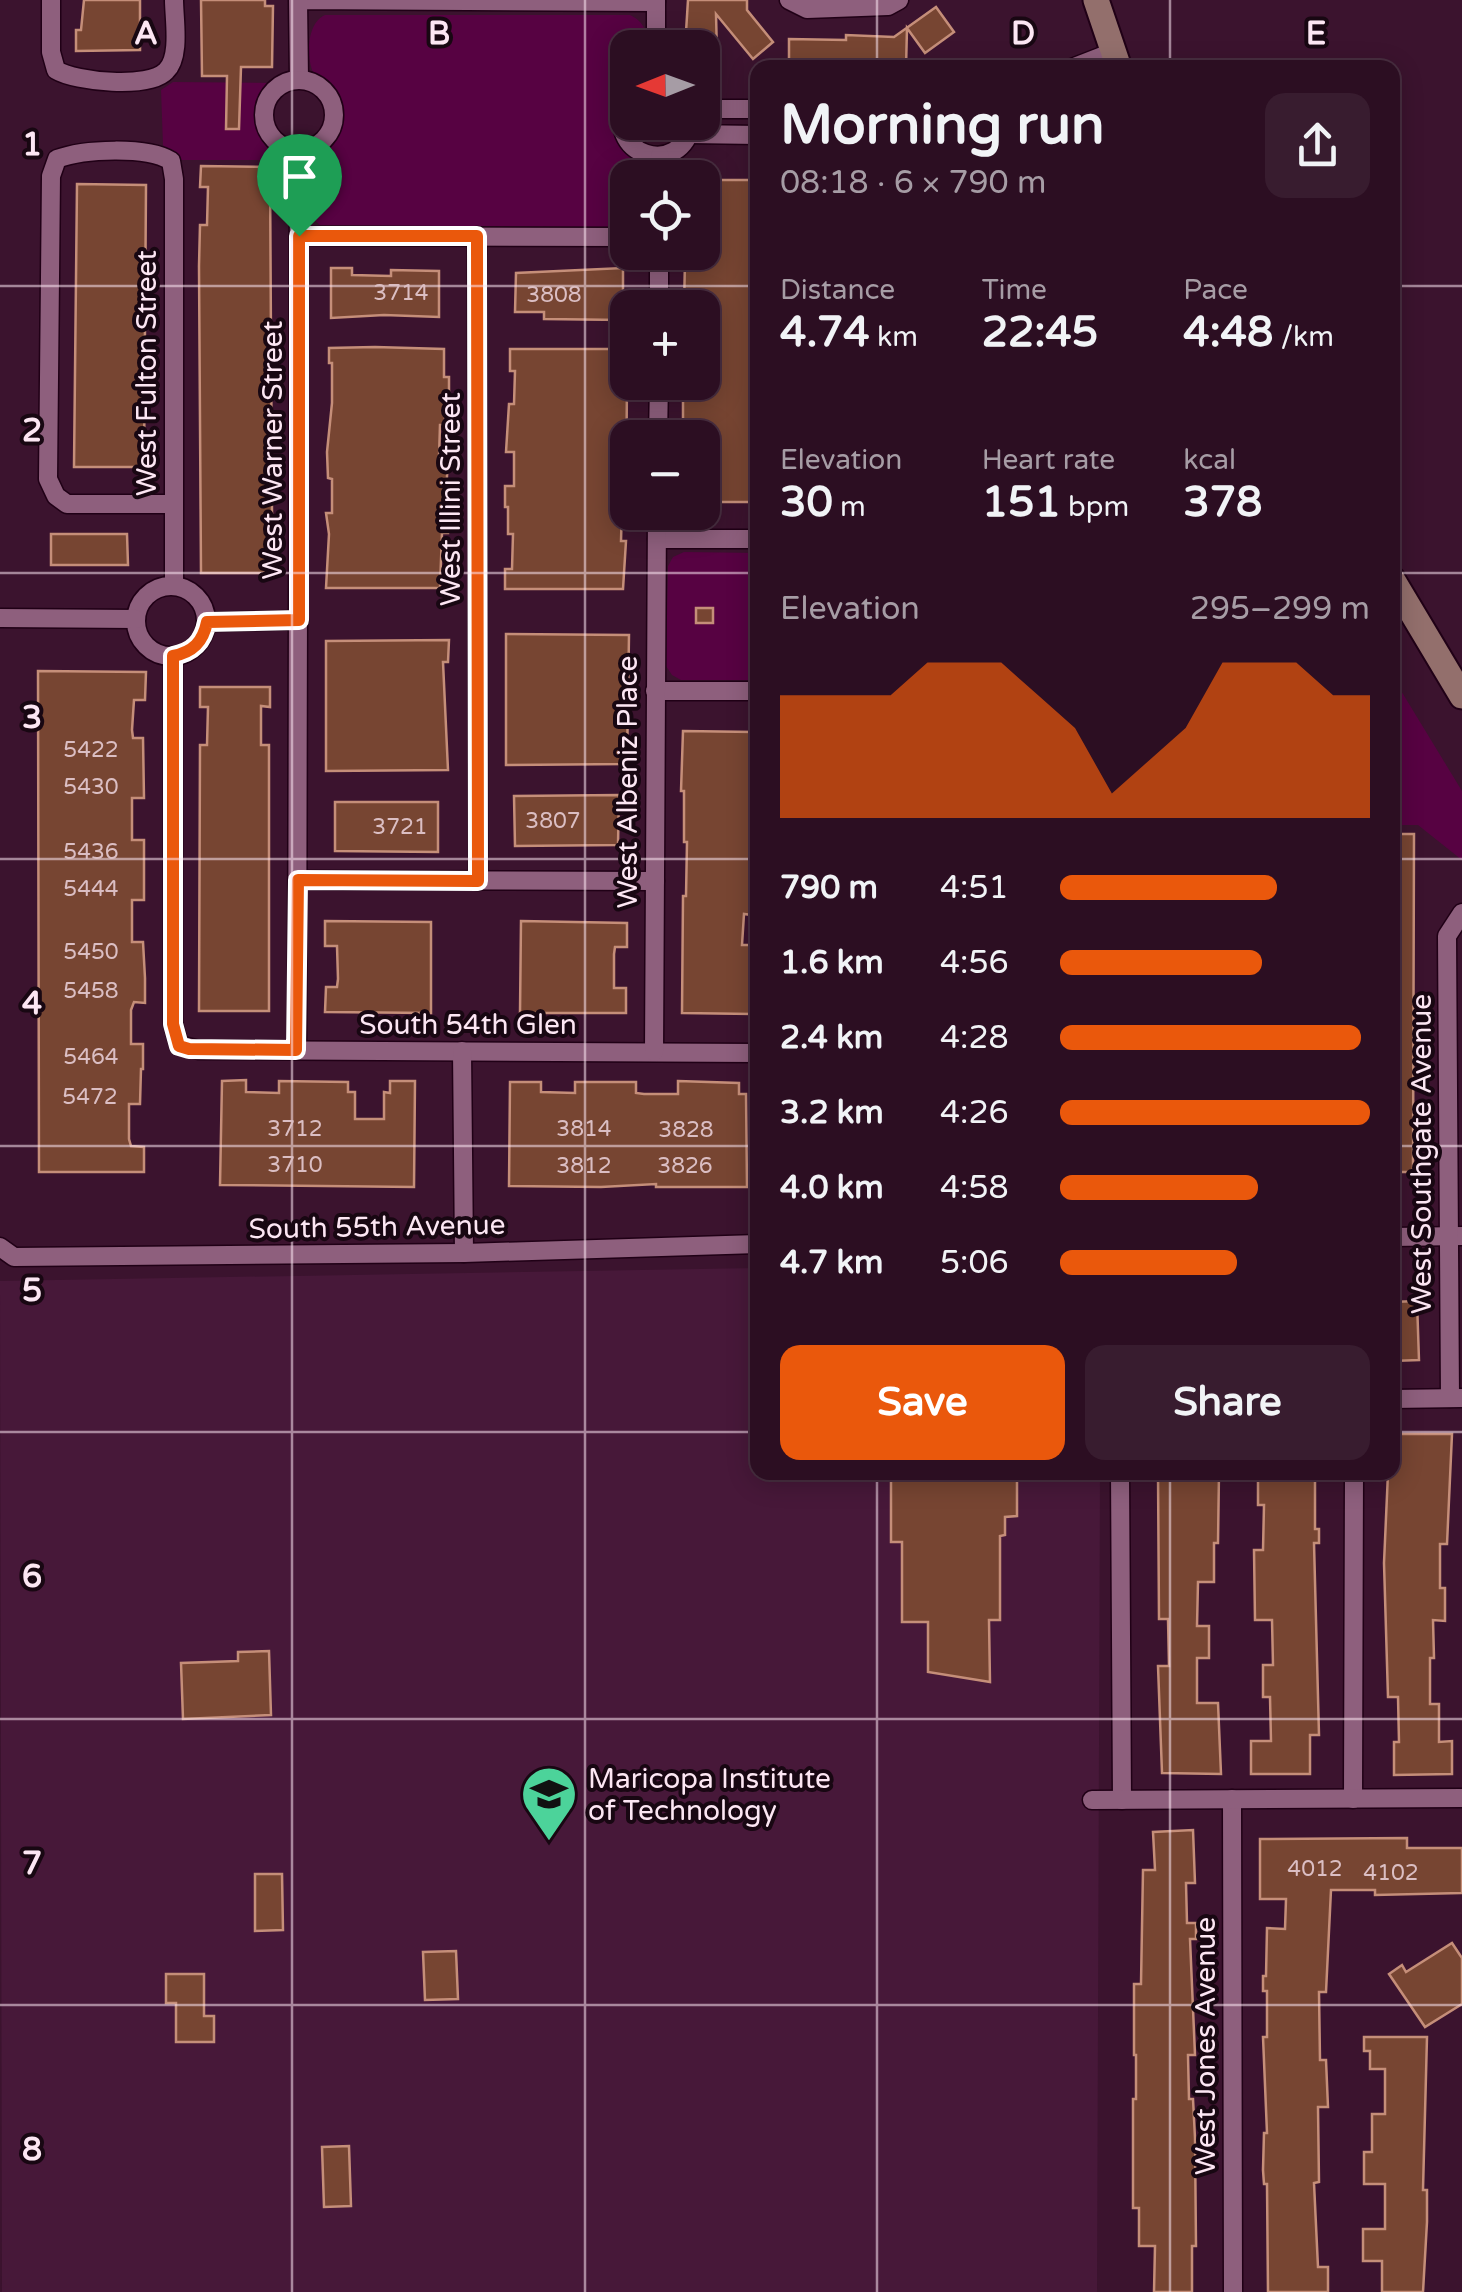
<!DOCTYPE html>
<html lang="en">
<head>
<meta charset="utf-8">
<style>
	:root { --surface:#2c0e22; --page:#381c2f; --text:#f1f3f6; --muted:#a69ca5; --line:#482e40; --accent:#ea580c }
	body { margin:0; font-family:"Varela Round",sans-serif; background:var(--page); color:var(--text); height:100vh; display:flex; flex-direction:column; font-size:38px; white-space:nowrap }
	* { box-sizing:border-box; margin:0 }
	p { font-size:32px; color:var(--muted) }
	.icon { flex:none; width:55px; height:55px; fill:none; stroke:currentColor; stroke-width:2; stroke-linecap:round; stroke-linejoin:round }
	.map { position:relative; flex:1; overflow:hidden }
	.drawer { position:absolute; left:750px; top:60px; width:650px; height:1420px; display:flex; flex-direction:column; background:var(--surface); border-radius:20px; box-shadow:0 5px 25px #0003,0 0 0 2px var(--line) }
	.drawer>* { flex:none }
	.needle { width:65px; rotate:269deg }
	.controls { position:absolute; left:610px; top:30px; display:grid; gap:20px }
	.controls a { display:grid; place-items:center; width:110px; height:110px; border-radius:20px; background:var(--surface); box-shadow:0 5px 25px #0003,0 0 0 2px var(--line); font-size:50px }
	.pin { position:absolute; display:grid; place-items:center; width:85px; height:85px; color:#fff; margin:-102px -42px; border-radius:50% 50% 50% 0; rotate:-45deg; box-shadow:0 0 10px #0007 }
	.pin .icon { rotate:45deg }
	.round { display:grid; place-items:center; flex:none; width:105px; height:105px; border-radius:20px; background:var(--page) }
	.headline { display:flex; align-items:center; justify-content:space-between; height:170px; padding:0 30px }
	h1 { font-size:55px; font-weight:800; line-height:75px }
	.metrics { display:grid; grid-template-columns:repeat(3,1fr); gap:15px; height:170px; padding:10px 30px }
	.metrics div { display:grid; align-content:center }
	.metrics b { font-size:42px; font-weight:800 }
	.metrics small { font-size:28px; font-weight:400 }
	.metrics p { font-size:28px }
	.chart { height:280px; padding:20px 30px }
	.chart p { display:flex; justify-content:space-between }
	.chart svg { width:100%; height:180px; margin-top:10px; fill:var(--accent); opacity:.7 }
	.button { display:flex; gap:20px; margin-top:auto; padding:20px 30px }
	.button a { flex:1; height:115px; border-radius:20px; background:var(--accent); color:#fff; font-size:40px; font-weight:800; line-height:115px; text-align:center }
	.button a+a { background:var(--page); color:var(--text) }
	ul { padding:0 30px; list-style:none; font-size:32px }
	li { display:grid; grid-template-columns:160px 120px 1fr; align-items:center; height:75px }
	li i { height:25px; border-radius:12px; background:var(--accent) }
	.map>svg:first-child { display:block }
	.built { fill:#471839 }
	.green { fill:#570242 }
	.building { fill:#774532; stroke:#c58e79; stroke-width:2.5 }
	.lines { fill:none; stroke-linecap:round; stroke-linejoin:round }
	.minor-casing { stroke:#200016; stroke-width:21 }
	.secondary-casing { stroke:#200016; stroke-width:29 }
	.minor { stroke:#8e5f7d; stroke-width:18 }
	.secondary { stroke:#936f6c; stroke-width:25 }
	.route-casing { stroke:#fff; stroke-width:20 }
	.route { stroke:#ea580c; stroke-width:12 }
	.grid { fill:none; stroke:#fce6f3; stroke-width:2.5; stroke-opacity:0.55 }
	.labels { text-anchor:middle; stroke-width:8; stroke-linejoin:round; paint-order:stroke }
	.number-label { font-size:22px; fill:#dbbec3 }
	.street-label { font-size:28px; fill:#fce6f3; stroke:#180712 }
	.poi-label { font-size:28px; fill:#fce6f3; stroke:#180712; text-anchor:start }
	.grid-label { font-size:32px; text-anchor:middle; font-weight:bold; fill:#fce6f3; stroke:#180712; stroke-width:8; stroke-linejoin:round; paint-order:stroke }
</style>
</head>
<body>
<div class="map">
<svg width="1462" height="2292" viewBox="0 0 1462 2292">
	<rect width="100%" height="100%" fill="#3b132e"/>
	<path class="built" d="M 757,1268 L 758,1472 L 1100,1473 L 1097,2292 L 2,2292 L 0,1281 Z"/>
	<g class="green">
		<path d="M 325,15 L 630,15 C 646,23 646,31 646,47 L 628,48 L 624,148 L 641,163 L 645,177 L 628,178 L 627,227 L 320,225 C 306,215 304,174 314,159 C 323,146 338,140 341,122 C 345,90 321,91 312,70 C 306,53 308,22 325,15 Z"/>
		<path d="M 173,82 L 274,83 C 246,113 256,135 284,160 L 179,160 L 163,145 L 161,90 Z"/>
		<path d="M 684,552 L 757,553 L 757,680 L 681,680 L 672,675 L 666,666 L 668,566 L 673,557 Z"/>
		<path d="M 1392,676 L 1462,791 L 1462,860 L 1418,825 L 1393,825 Z"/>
	</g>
	<g class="building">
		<path d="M 84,0 L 140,0 L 140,50 L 76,51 L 76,30 L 81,30 Z"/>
		<path d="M 201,0 L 265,0 L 265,6 L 273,6 L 272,67 L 241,67 L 239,129 L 226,129 L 227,76 L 202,76 Z"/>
		<path d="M 688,0 L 747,0 L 747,10 L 773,42 L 753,59 L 716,14 L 717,54 L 702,55 L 702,48 L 685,48 Z"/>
		<path d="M 936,7 L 954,32 L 925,53 L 907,28 L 906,68 L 789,68 L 789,39 L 846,40 L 846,35 L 894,37 Z"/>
		<path d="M 201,166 L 270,167 L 272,514 L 269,514 L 268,573 L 201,573 L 199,266 L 200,225 L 207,225 L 208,187 L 200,187 Z"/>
		<path d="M 702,180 L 756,180 L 757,502 L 702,502 L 702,438 L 683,438 L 683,383 L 702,383 L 702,308 L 684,308 L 685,260 L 691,260 L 691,252 L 702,252 Z"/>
		<path d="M 77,184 L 146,185 L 144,467 L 74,467 Z"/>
		<path d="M 331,268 L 352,268 L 352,275 L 391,276 L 391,270 L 439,271 L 439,317 L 384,315 L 331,318 Z"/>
		<path d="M 623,268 L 623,320 L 544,319 L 544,312 L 515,312 L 516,273 Z"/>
		<path d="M 375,347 L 444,349 L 444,377 L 449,377 L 449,397 L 445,397 L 445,425 L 440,425 L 439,458 L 448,458 L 445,513 L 448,513 L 448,533 L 442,533 L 440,588 L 326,588 L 329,534 L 326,513 L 332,513 L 332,479 L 328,478 L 327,452 L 332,403 L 332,363 L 329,363 L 329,348 Z"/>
		<path d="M 510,349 L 622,349 L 623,379 L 627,379 L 626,507 L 622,507 L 621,541 L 626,541 L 623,589 L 505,589 L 505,569 L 512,569 L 513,534 L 508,534 L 508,507 L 505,507 L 505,486 L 514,486 L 514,452 L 506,452 L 509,404 L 514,404 L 515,371 L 510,371 Z"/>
		<path d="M 51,534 L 127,534 L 128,565 L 51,565 Z"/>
		<rect x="696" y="608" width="17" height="15"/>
		<path d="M 506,634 L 629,635 L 627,764 L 506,765 Z"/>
		<path d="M 449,640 L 448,662 L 443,662 L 448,770 L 326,771 L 326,641 Z"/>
		<path d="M 38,671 L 146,672 L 145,700 L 134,700 L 132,730 L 133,738 L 143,738 L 144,798 L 132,798 L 132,840 L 144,840 L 144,900 L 132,900 L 132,942 L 143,942 L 145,978 L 145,1003 L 134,1002 L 131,1010 L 131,1044 L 143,1044 L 143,1069 L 141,1069 L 140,1104 L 129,1104 L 129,1139 L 131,1146 L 144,1147 L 144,1172 L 39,1172 Z"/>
		<path d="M 200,687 L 270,687 L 270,707 L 261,706 L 261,745 L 269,745 L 269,1011 L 199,1011 L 200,745 L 207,745 L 208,707 L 200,707 Z"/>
		<path d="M 683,731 L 754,732 L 752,915 L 744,914 L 742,945 L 752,945 L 752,1014 L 682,1013 L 683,896 L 686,896 L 687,842 L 684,842 L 684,791 L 681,791 Z"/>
		<path d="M 619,795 L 618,845 L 515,846 L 514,796 Z"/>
		<path d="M 335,802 L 438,802 L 438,852 L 335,851 Z"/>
		<path d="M 1392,834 L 1414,834 L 1413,1172 L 1392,1172 Z"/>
		<path d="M 325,921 L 431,922 L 431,1013 L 325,1012 L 326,987 L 337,987 L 338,979 L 337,946 L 325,946 Z"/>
		<path d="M 521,921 L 627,923 L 627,947 L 615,947 L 614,954 L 614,988 L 626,988 L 626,1013 L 520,1013 Z"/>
		<path d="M 246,1080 L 246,1092 L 279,1093 L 279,1081 L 348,1082 L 348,1092 L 355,1092 L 355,1119 L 384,1119 L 384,1092 L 390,1093 L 390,1081 L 415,1081 L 414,1187 L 220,1185 L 222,1081 Z"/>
		<path d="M 678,1081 L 739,1083 L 739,1094 L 746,1094 L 747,1187 L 656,1187 L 656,1184 L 601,1187 L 509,1186 L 510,1082 L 541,1082 L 541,1092 L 575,1093 L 575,1082 L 636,1082 L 636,1093 L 644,1094 L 678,1094 Z"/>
		<path d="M 1417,1301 L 1419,1360 L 1392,1361 L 1392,1302 Z"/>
		<path d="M 1392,1434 L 1452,1434 L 1447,1544 L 1440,1544 L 1440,1588 L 1445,1588 L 1445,1621 L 1433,1620 L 1434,1658 L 1430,1658 L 1430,1704 L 1439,1704 L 1439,1742 L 1452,1741 L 1452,1774 L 1394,1775 L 1394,1742 L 1399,1742 L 1398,1697 L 1388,1697 L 1384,1563 L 1388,1473 L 1392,1473 Z"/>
		<path d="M 900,1472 L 1017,1472 L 1017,1516 L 1005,1517 L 1005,1535 L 1000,1536 L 1000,1620 L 989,1620 L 990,1682 L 928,1672 L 928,1622 L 902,1622 L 902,1542 L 891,1542 L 891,1480 L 901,1479 Z"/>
		<path d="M 1158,1472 L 1219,1472 L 1218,1543 L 1214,1543 L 1214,1582 L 1198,1582 L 1197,1626 L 1209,1626 L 1209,1658 L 1197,1658 L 1197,1703 L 1218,1703 L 1221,1774 L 1162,1773 L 1158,1666 L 1169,1666 L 1168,1619 L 1159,1619 Z"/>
		<path d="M 1315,1472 L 1315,1529 L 1319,1529 L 1319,1543 L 1314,1543 L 1319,1735 L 1310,1735 L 1310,1774 L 1251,1774 L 1251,1741 L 1271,1741 L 1270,1697 L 1263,1697 L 1263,1665 L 1273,1665 L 1272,1620 L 1255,1620 L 1254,1550 L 1263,1550 L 1264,1505 L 1258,1505 L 1258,1473 Z"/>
		<path d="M 269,1651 L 271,1715 L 183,1719 L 181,1663 L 238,1661 L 238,1652 Z"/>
		<path d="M 1193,1830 L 1195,1883 L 1186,1883 L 1187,1923 L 1196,1923 L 1196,1939 L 1190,1939 L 1195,2055 L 1188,2055 L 1189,2099 L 1193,2099 L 1195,2138 L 1196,2246 L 1192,2246 L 1192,2292 L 1154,2292 L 1155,2246 L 1139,2246 L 1139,2208 L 1133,2208 L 1133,2099 L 1136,2099 L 1136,2055 L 1134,2055 L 1134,1984 L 1141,1984 L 1143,1870 L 1155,1870 L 1153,1832 Z"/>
		<path d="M 1407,1838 L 1407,1848 L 1462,1848 L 1462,1893 L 1375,1895 L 1375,1890 L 1331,1890 L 1326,1992 L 1319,1992 L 1320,2060 L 1326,2060 L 1328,2107 L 1318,2107 L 1319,2182 L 1314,2183 L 1318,2267 L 1328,2267 L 1328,2292 L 1268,2292 L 1267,2184 L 1264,2184 L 1263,2170 L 1264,2133 L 1267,2133 L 1263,2037 L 1267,2037 L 1267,1991 L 1263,1991 L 1263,1976 L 1266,1976 L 1267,1928 L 1285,1929 L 1286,1899 L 1260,1899 L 1260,1839 Z"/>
		<path d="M 255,1874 L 282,1874 L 283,1930 L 255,1931 Z"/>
		<path d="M 1452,1943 L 1462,1958 L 1462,2004 L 1425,2027 L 1389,1974 L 1402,1965 L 1406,1972 Z"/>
		<path d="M 456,1951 L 458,1999 L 425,2000 L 423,1952 Z"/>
		<path d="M 166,1974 L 204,1974 L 204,2016 L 214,2016 L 214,2042 L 176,2042 L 176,2003 L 166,2003 Z"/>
		<path d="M 1364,2037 L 1427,2037 L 1423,2190 L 1427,2190 L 1427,2222 L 1423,2292 L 1382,2292 L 1382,2261 L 1363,2261 L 1363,2229 L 1385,2229 L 1385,2184 L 1364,2184 L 1364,2152 L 1372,2152 L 1372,2114 L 1385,2114 L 1385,2069 L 1370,2069 L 1370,2051 L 1364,2051 Z"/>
		<path d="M 349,2146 L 351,2206 L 324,2207 L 322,2147 Z"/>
	</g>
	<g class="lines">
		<g class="minor-casing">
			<g id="minor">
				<path d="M 51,0 L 51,52 L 56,70 C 76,82 149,89 166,71 C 181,57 174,19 174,0"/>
				<path d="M 789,0 L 807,9 L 888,6 L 899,0"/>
				<path d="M 656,48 L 656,0"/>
				<path d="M 1072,68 L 1113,52"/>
				<path d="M 299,79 L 298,0 L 656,2"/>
				<circle cx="299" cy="115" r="35"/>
				<path d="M 628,99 C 599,154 682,182 692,122"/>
				<path d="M 702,109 L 758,109"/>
				<path d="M 690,134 L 758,135"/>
				<path d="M 660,178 L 660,156"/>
				<path d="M 299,236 L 628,237"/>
				<path d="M 477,236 L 478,881"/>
				<path d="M 659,252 L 659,308"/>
				<path d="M 658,438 L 659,382"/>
				<path d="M 174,504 L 67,504 L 56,496 L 48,479 L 51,176 L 57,159 C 83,149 147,146 171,161 L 174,179 L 174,585"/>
				<path d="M 657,539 L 758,539"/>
				<circle cx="171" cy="621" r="35"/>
				<path d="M 0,618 L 136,619"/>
				<path d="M 207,622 L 299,620"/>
				<path d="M 173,656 L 173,1024 L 179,1045 L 199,1050 L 758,1053"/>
				<path d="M 655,691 L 758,691"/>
				<path d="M 298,880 L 655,881"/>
				<path d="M 297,1050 L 299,151"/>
				<path d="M 462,1051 L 464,1253"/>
				<path d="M 654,1052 L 657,512"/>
				<path d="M 1392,1237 L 1462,1236"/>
				<path d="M 0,1247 L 14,1257 L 464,1253 L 758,1244"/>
				<path d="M 1450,1398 L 1447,936 L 1462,913"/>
				<path d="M 1392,1399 L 1462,1398"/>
				<path d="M 1120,1472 L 1122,1800"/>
				<path d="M 1232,1799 L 1233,2292"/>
				<path d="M 1353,1799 L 1354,1472"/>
				<path d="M 1092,1800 L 1462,1798"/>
			</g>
		</g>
		<g class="secondary-casing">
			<g id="secondary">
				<path d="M 1096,0 L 1119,68"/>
				<path d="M 1392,579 L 1462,696"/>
			</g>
		</g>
		<use href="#minor" class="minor"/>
		<use href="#secondary" class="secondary"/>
	</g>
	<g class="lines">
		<g class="route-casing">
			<path id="route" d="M 299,236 L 477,236 L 478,881 L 298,880 L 296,1050 L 189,1049 L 179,1046 L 173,1024 L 173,656 C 193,652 203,642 207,622 L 299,620 Z"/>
		</g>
		<use href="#route" class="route"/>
	</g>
	<path class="grid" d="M 292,0 L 292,2292M 585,0 L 585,2292M 877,0 L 877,68M 1170,0 L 1170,68M 0,286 L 758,286M 1392,286 L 1462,286M 0,573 L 758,573M 1392,573 L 1462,573M 0,859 L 758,859M 1392,859 L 1462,859M 0,1146 L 758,1146M 1392,1146 L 1462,1146M 0,1432 L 758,1432M 1392,1432 L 1462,1432M 877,1472 L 877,2292M 1170,1472 L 1170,2292M 0,1719 L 1462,1719M 0,2005 L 1462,2005"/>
	<defs>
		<g id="school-pin" transform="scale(2.875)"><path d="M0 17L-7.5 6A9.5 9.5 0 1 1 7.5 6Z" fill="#4cd39a" stroke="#180712"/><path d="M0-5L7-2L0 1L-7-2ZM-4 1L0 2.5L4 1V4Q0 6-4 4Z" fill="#111"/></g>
	</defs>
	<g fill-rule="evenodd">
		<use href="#school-pin" x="549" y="1794"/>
	</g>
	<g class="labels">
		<g class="number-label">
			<text x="401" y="300">3714</text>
			<text x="554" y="302">3808</text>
			<text x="91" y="757">5422</text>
			<text x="91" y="794">5430</text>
			<text x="553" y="828">3807</text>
			<text x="400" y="834">3721</text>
			<text x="91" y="859">5436</text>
			<text x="91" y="896">5444</text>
			<text x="91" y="959">5450</text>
			<text x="91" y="998">5458</text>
			<text x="91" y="1064">5464</text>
			<text x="90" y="1104">5472</text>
			<text x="295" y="1136">3712</text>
			<text x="584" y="1136">3814</text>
			<text x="686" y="1137">3828</text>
			<text x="295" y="1172">3710</text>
			<text x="584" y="1173">3812</text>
			<text x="685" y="1173">3826</text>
			<text x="1315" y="1876">4012</text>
			<text x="1391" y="1880">4102</text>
		</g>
		<g class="street-label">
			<text transform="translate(146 373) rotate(-90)" y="10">West Fulton Street</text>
			<text transform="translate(272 450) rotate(-90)" y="10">West Warner Street</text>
			<text transform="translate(450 499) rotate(-90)" y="10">West Illini Street</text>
			<text transform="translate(627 782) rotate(-90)" y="10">West Albeniz Place</text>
			<text x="468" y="1034">South 54th Glen</text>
			<text transform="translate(1421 1154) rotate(-90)" y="10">West Southgate Avenue</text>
			<text transform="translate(377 1226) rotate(-1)" y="10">South 55th Avenue</text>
			<text transform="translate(1205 2046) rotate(-90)" y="10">West Jones Avenue</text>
		</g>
		<g class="poi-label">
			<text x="588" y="1788">Maricopa Institute<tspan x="588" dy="32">of Technology</tspan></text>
		</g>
	</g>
	<g class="grid-label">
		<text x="146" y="44">A</text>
		<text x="439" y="44">B</text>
		<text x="1023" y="44">D</text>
		<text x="1316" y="44">E</text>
		<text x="32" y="155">1</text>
		<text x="32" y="441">2</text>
		<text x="32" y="728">3</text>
		<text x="32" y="1014">4</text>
		<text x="32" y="1301">5</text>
		<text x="32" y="1587">6</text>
		<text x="32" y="1874">7</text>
		<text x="32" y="2160">8</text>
	</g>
</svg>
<div class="controls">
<a><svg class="needle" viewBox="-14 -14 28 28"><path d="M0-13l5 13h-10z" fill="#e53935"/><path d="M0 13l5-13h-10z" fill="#a69ca5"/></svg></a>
<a><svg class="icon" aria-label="locate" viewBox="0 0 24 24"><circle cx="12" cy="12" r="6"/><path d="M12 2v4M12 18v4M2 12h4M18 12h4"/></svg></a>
<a>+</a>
<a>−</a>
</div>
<div class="pin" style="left:299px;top:236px;background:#1e9e55"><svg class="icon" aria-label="arrive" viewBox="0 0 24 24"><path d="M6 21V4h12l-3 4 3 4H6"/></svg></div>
<section class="drawer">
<div class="headline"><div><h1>Morning run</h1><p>08:18 · 6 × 790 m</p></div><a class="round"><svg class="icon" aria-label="share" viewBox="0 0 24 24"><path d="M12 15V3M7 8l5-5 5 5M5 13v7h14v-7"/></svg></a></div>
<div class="metrics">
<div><p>Distance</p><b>4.74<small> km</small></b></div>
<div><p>Time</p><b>22:45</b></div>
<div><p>Pace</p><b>4:48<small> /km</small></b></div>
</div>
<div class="metrics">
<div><p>Elevation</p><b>30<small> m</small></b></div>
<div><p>Heart rate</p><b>151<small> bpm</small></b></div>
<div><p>kcal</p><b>378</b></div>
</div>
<div class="chart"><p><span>Elevation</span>295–299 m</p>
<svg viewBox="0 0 160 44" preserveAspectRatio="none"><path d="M0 44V14L10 14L20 14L30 14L40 6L50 6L60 6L70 14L80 22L90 38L100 30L110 22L120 6L130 6L140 6L150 14L160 14V44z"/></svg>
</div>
<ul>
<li><b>790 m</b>4:51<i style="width:70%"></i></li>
<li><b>1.6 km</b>4:56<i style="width:65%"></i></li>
<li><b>2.4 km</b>4:28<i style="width:97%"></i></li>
<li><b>3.2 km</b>4:26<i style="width:100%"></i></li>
<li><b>4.0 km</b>4:58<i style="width:64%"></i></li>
<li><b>4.7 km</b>5:06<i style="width:57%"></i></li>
</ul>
<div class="button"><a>Save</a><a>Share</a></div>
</section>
</div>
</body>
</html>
